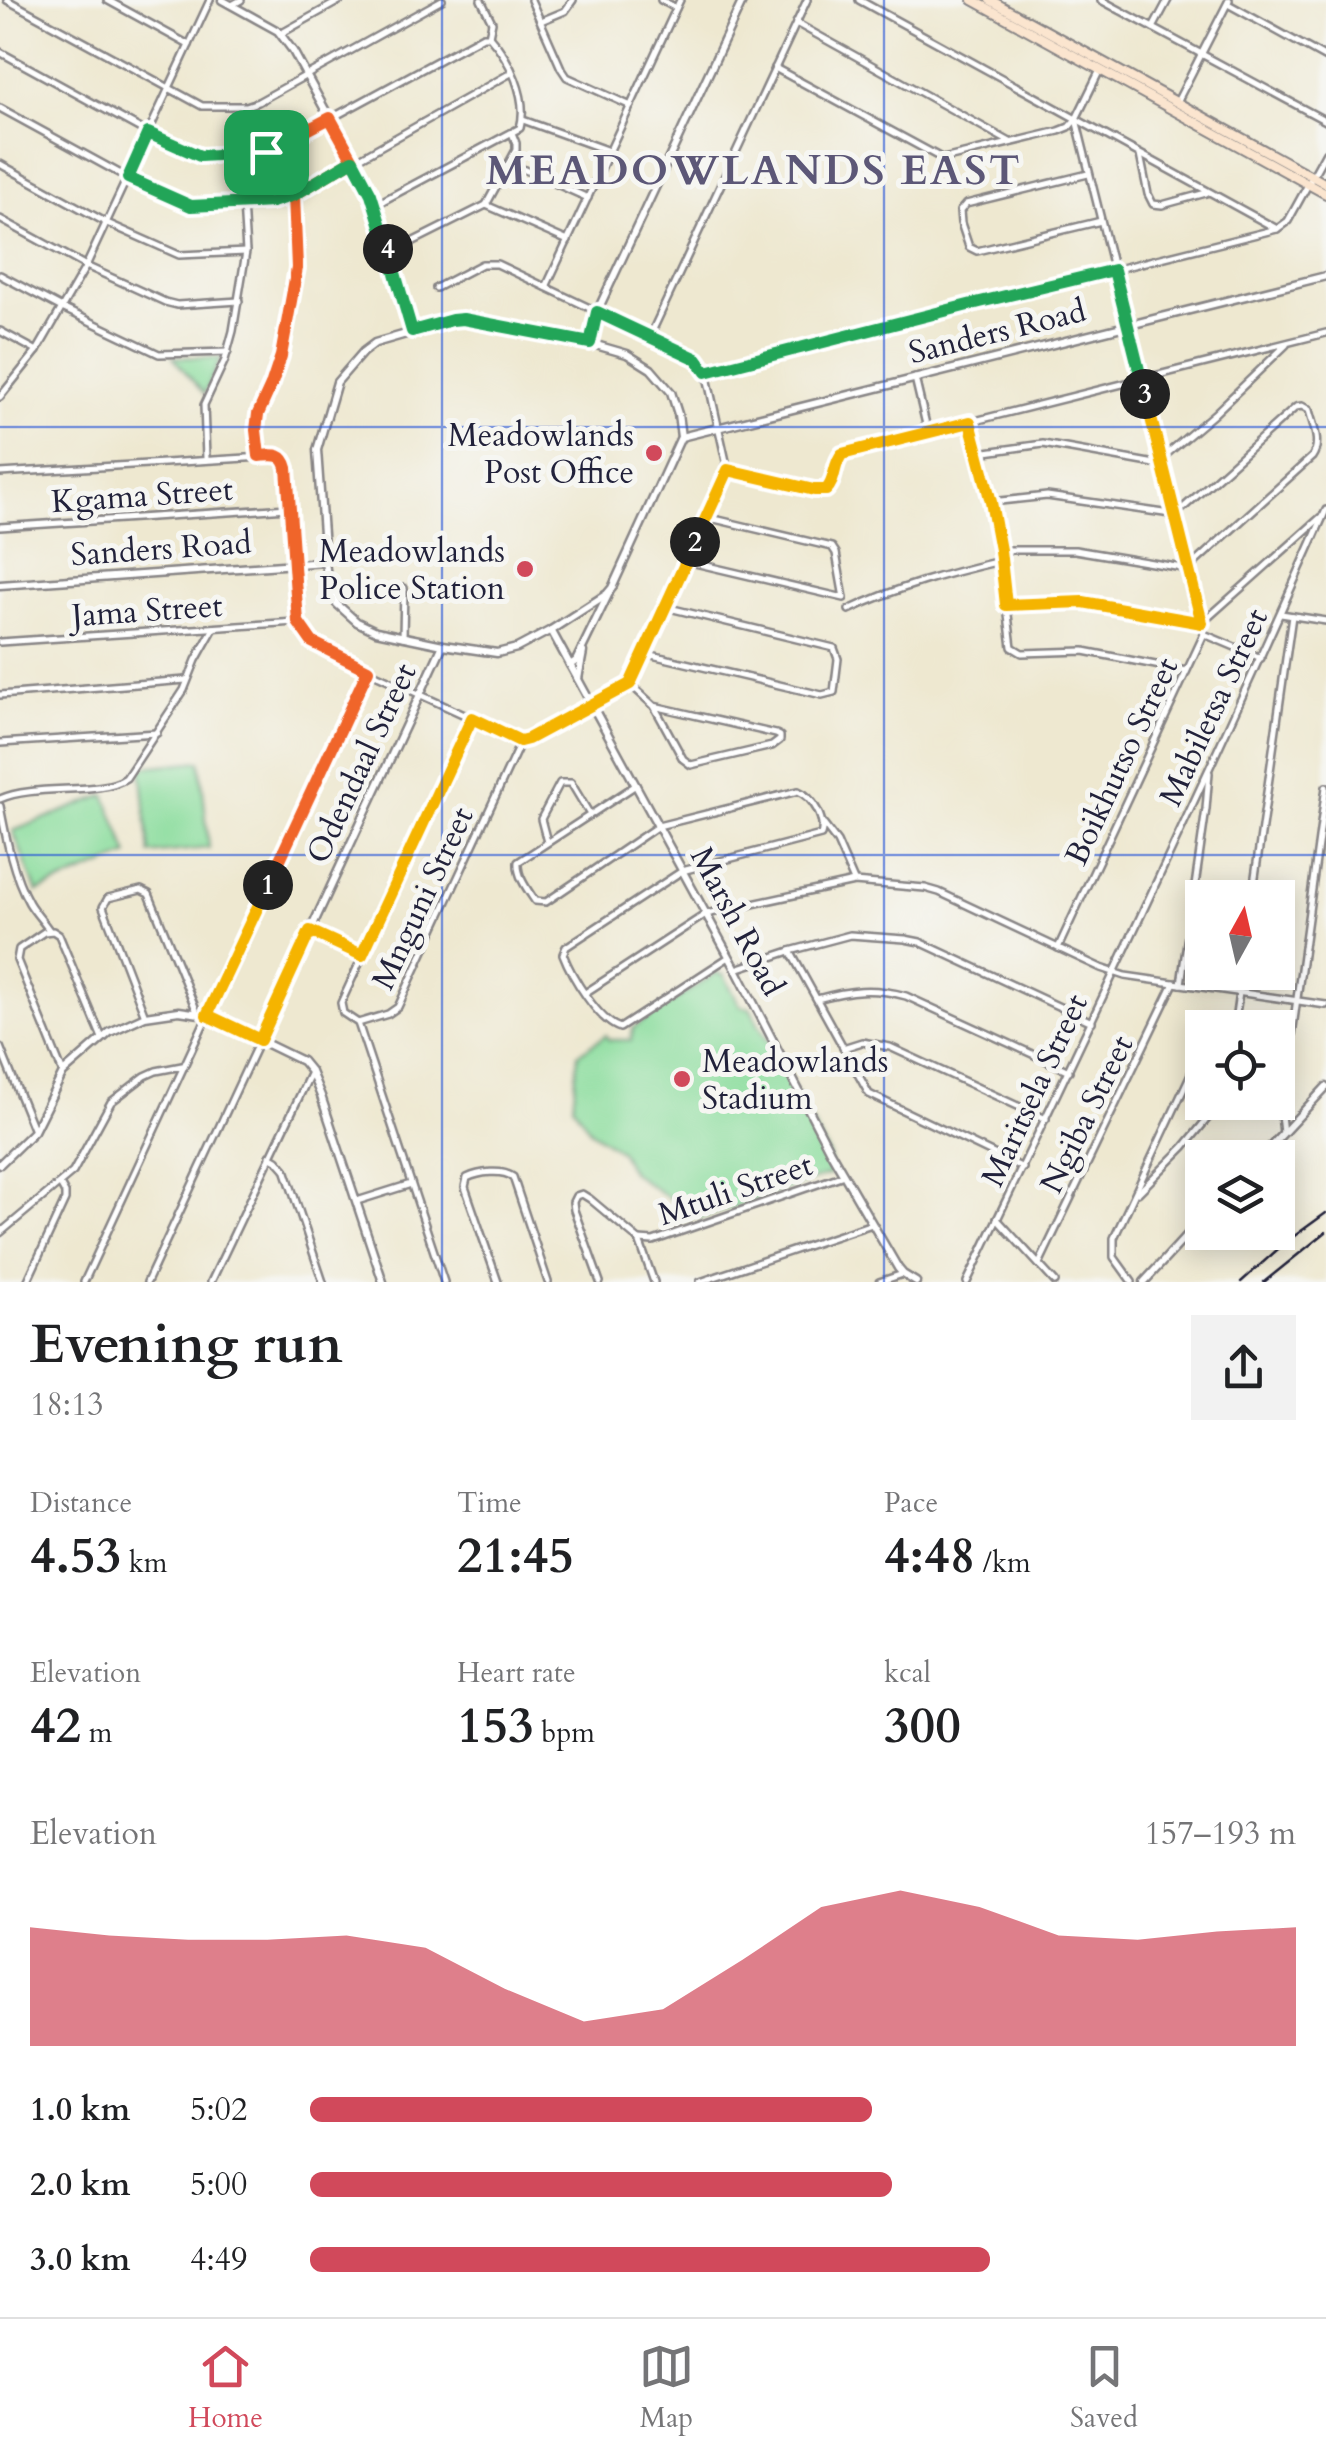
<!DOCTYPE html>
<html lang="en">
<head>
<meta charset="utf-8">
<style>
	:root { --surface:#fff; --page:#f2f2f2; --text:#202124; --muted:#757577; --line:#e0e0e0; --accent:#d1495b }
	body { margin:0; font-family:Cardo,serif; background:var(--page); color:var(--text); height:100vh; display:flex; flex-direction:column; font-size:38px; white-space:nowrap }
	* { box-sizing:border-box; margin:0 }
	p { font-size:32px; color:var(--muted) }
	.icon { flex:none; width:55px; height:55px; fill:none; stroke:currentColor; stroke-width:2; stroke-linecap:round; stroke-linejoin:round }
	.map { position:relative; height:1282px; overflow:hidden }
	.sheet { display:flex; flex-direction:column; background:var(--surface); flex:1 }
	.sheet>* { flex:none }
	.needle { width:65px; rotate:8deg }
	.fabs { position:absolute; left:1185px; top:880px; display:grid; gap:20px }
	.fabs a { display:grid; place-items:center; width:110px; height:110px; border-radius:0px; background:var(--surface); box-shadow:0 5px 25px #0003; font-size:50px }
	.pin { position:absolute; display:grid; place-items:center; width:85px; height:85px; color:#fff; margin:-42px; border-radius:20px; box-shadow:0 5px 15px #0006 }
	.km { position:absolute; width:50px; height:50px; margin:-25px; border-radius:50%; background:#222; color:#fff; font-size:28px; line-height:50px; text-align:center }
	.round { display:grid; place-items:center; flex:none; width:105px; height:105px; border-radius:0px; background:var(--page) }
	.headline { display:flex; align-items:center; justify-content:space-between; height:170px; padding:0 30px }
	h1 { font-size:55px; font-weight:800; line-height:75px }
	.figures { display:grid; grid-template-columns:repeat(3,1fr); gap:15px; height:170px; padding:10px 30px }
	.figures div { display:grid; align-content:center }
	.figures b { font-size:50px; font-weight:800 }
	.figures small { font-size:28px; font-weight:400 }
	.figures p { font-size:28px }
	.chart { height:280px; padding:20px 30px }
	.chart p { display:flex; justify-content:space-between }
	.chart svg { width:100%; height:180px; margin-top:10px; fill:var(--accent); opacity:.7 }
	ul { padding:0 30px; list-style:none; font-size:32px }
	li { display:grid; grid-template-columns:160px 120px 1fr; align-items:center; height:75px }
	li i { height:25px; border-radius:12px; background:var(--accent) }
	.dock { display:flex; justify-content:space-around; align-items:center; height:140px; border-top:2px solid var(--line); background:var(--surface); font-size:28px; color:var(--muted) }
	.dock a { display:grid; justify-items:center; gap:5px }
	.dock .current { color:var(--accent) }
	.map>svg:first-child { display:block }
	.green { fill:#8bdd9d; stroke:#56806c; stroke-width:2.5 }
	.lines { fill:none; stroke-linecap:round; stroke-linejoin:round }
	.minor-casing { stroke:#888586; stroke-width:10 }
	.tertiary-casing { stroke:#888586; stroke-width:11 }
	.secondary-casing { stroke:#888586; stroke-width:12 }
	.minor { stroke:#fff; stroke-width:5 }
	.tertiary { stroke:#fff; stroke-width:6 }
	.secondary { stroke:#fbe5cf; stroke-width:8 }
	.rail { stroke:#22223b; stroke-width:2.5 }
	.split-1-casing { stroke:#fff; stroke-width:20 }
	.split-2-casing { stroke:#fff; stroke-width:20 }
	.split-3-casing { stroke:#fff; stroke-width:20 }
	.split-4-casing { stroke:#fff; stroke-width:20 }
	.split-5-casing { stroke:#fff; stroke-width:20 }
	.split-1 { stroke:#f0652b; stroke-width:12 }
	.split-2 { stroke:#f5b400; stroke-width:12 }
	.split-3 { stroke:#f5b400; stroke-width:12 }
	.split-4 { stroke:#22a559; stroke-width:12 }
	.split-5 { stroke:#22a559; stroke-width:12 }
	.grid { fill:none; stroke:#1d4ed8; stroke-width:2.5; stroke-opacity:0.55 }
	.poi-dot { fill:#d1495b; stroke:#f6f6f2; stroke-width:4 }
	.labels { text-anchor:middle; stroke-width:10; stroke-linejoin:round; paint-order:stroke }
	.street-label { font-size:32px; fill:#22223b; stroke:#f6f6f2 }
	.poi-label { font-size:32px; fill:#22223b; stroke:#f6f6f2; text-anchor:end }
	.district-label { font-size:42px; font-weight:bold; letter-spacing:2.5px; fill:#5c5777; stroke:#f6f6f2 }
</style>
</head>
<body>
<div class="map">
<svg width="1326" height="1282" viewBox="0 0 1326 1282">
	<rect width="100%" height="100%" fill="#f6f6f2"/>
	<filter id="ink" filterUnits="userSpaceOnUse"><feTurbulence type="fractalNoise" baseFrequency=".01" numOctaves="2"/><feDisplacementMap in="SourceGraphic" scale="20" xChannelSelector="R" yChannelSelector="G"/><feConvolveMatrix kernelMatrix="1 2 1 2 8 2 1 2 1" color-interpolation-filters="sRGB"/></filter>
	<filter id="wash" filterUnits="userSpaceOnUse"><feTurbulence type="fractalNoise" baseFrequency=".0048" numOctaves="4" result="noise"/><feDisplacementMap in="SourceGraphic" scale="40" xChannelSelector="R" yChannelSelector="G"/><feGaussianBlur stdDeviation="2.25" result="paint"/><feColorMatrix in="noise" values="0 0 0 0 0 0 0 0 0 0 0 0 0 0 0 0 0 1.4 0 .05"/><feComposite in="paint" operator="in"/></filter>
	<g filter="url(#wash)">
		<rect width="100%" height="100%" fill="#eee8d0"/>
		<g class="green">
			<path d="M 173,357 L 221,358 L 204,394 Z"/>
			<path d="M 200,761 L 209,848 L 150,854 L 141,767 Z"/>
			<path d="M 105,795 L 129,855 L 37,892 L 13,831 Z"/>
			<path d="M 716,973 L 724,975 L 740,1006 L 750,1008 L 829,1154 L 831,1174 L 700,1219 L 698,1215 L 682,1221 L 676,1203 L 631,1172 L 621,1152 L 590,1130 L 573,1105 L 578,1054 L 606,1035 L 609,1040 L 631,1040 L 633,1028 Z"/>
		</g>
	</g>
	<g filter="url(#ink)">
		<g class="lines">
			<g class="minor-casing">
				<g id="minor">
					<path d="M 7,0 L 202,106 L 246,106 L 258,102 L 442,0"/>
					<path d="M 107,0 L 189,45"/>
					<path d="M 481,0 L 492,22 L 489,36"/>
					<path d="M 531,0 L 561,68 L 567,77 L 631,106"/>
					<path d="M 661,0 L 676,8"/>
					<path d="M 859,0 L 1277,229"/>
					<path d="M 1101,0 L 1326,121"/>
					<path d="M 1228,4 L 1326,58"/>
					<path d="M 232,5 L 241,0"/>
					<path d="M 541,21 L 565,11 L 573,0"/>
					<path d="M 796,23 L 1010,142"/>
					<path d="M 1153,28 L 1168,0"/>
					<path d="M 282,33 L 341,0"/>
					<path d="M 0,52 L 148,133 L 197,156 L 208,157 L 271,151 L 483,36 L 489,36"/>
					<path d="M 775,68 L 943,159 L 1059,131 L 1069,127 L 1076,119"/>
					<path d="M 1177,102 L 1229,0"/>
					<path d="M 0,108 L 128,178 L 186,205 L 272,202 L 294,195 L 511,73"/>
					<path d="M 523,120 L 609,151"/>
					<path d="M 1140,155 L 1148,194 L 1153,204 L 1162,205 L 1206,193"/>
					<path d="M 509,163 L 588,198"/>
					<path d="M 0,164 L 107,223 L 179,255 L 246,252"/>
					<path d="M 1088,174 L 966,204 L 960,211 L 961,223 L 969,247 L 977,251 L 1101,221"/>
					<path d="M 375,205 L 520,128 C 529,98 509,58 489,36"/>
					<path d="M 486,205 L 568,241"/>
					<path d="M 486,205 L 516,150 L 516,143 L 512,133"/>
					<path d="M 0,219 L 86,266 L 165,302 L 177,305 L 239,301"/>
					<path d="M 390,253 L 486,205"/>
					<path d="M 0,275 L 62,308 L 159,354 L 228,352"/>
					<path d="M 546,287 L 680,0"/>
					<path d="M 0,331 L 37,351"/>
					<path d="M 650,336 L 807,0"/>
					<path d="M 706,372 L 1277,229 L 1288,221 L 1326,152"/>
					<path d="M 915,378 L 928,433"/>
					<path d="M 0,397 L 37,351 L 86,266 L 210,0"/>
					<path d="M 970,423 L 991,502 L 1000,550 L 1012,647 L 1022,653 L 1084,651 L 1186,671"/>
					<path d="M 979,453 L 1043,444 L 1155,464 L 1214,414 L 1286,345"/>
					<path d="M 259,456 L 256,421 L 277,368 L 297,268 L 294,195"/>
					<path d="M 206,458 L 204,405 L 225,360 L 233,331 L 246,252 L 243,203"/>
					<path d="M 728,470 L 815,490 L 826,490 C 836,481 832,464 843,454 L 1326,333"/>
					<path d="M 0,473 L 280,456 L 284,459 L 287,469 L 298,622 L 305,635 L 323,650 L 521,741 L 528,739 L 630,684 L 728,470 L 706,372 L 697,359 L 497,264 L 482,264 L 436,288"/>
					<path d="M 991,502 L 1047,496 L 1171,514 L 1182,509 L 1296,407 L 1302,406 L 1309,410 C 1313,426 1322,443 1312,457 L 1188,569 L 1075,550 L 1000,550"/>
					<path d="M 0,527 L 288,508"/>
					<path d="M 686,561 L 844,598 L 836,553 L 832,547 L 706,517"/>
					<path d="M 1006,605 L 1083,602 L 1202,623 L 1321,517"/>
					<path d="M 849,610 C 897,587 949,573 1000,561"/>
					<path d="M 1281,614 L 1326,621"/>
					<path d="M 1204,634 L 1261,658"/>
					<path d="M 403,637 L 404,588"/>
					<path d="M 0,642 L 296,622"/>
					<path d="M 643,653 L 822,695 L 834,692 L 838,659 L 834,648 L 665,607"/>
					<path d="M 630,684 L 654,706 L 776,734 L 780,736 L 780,740 L 772,746 L 691,765 L 683,759 L 654,706"/>
					<path d="M 0,695 L 186,680"/>
					<path d="M 0,743 L 157,733"/>
					<path d="M 636,785 L 518,862 C 517,876 527,889 535,901 L 546,902 L 658,826 L 798,791 C 813,797 826,820 821,835 L 682,871 L 566,947 L 563,954 C 571,975 598,1021 620,1028 L 729,957"/>
					<path d="M 0,799 C 35,783 101,796 126,778 L 184,690 L 196,660 L 214,628"/>
					<path d="M 0,806 C 6,838 13,875 29,903 C 35,913 43,921 49,930"/>
					<path d="M 824,825 L 837,842 L 854,881"/>
					<path d="M 547,842 L 541,819 L 560,783 L 571,783 L 589,813"/>
					<path d="M 1252,898 L 1292,616"/>
					<path d="M 311,931 L 362,955"/>
					<path d="M 1058,948 L 1204,634 L 1076,119 L 1100,70"/>
					<path d="M 790,951 L 869,1094 L 1023,1168"/>
					<path d="M 736,969 L 790,951 L 850,935 L 905,939 L 920,942 L 1092,1022"/>
					<path d="M 1181,984 L 1206,809 L 1209,773"/>
					<path d="M 585,993 L 706,914 L 854,882 L 925,888 L 939,892 L 1101,968 L 1125,976 L 1326,1005"/>
					<path d="M 817,999 C 850,990 872,987 906,996 L 1069,1071"/>
					<path d="M 145,1016 L 103,907 L 108,898 L 141,890 L 149,894 L 197,1012"/>
					<path d="M 358,1023 L 343,1013 L 341,1003 L 472,718"/>
					<path d="M 358,1023 L 388,1014 L 398,1007 L 521,741"/>
					<path d="M 358,1023 L 444,1282"/>
					<path d="M 1234,1028 L 1242,972"/>
					<path d="M 0,1047 L 34,1131"/>
					<path d="M 843,1048 L 862,1042 L 890,1047 L 1046,1119"/>
					<path d="M 63,1073 L 17,960 L 19,949 L 44,932 L 53,931 L 59,935 L 102,1038"/>
					<path d="M 1283,1133 L 1281,1115 L 1326,787"/>
					<path d="M 270,1156 L 277,1160 L 285,1169 L 323,1282"/>
					<path d="M 1138,1193 L 1184,1147 L 1221,1102"/>
					<path d="M 357,1201 L 411,1184"/>
					<path d="M 997,1219 L 1055,1282"/>
					<path d="M 0,1233 L 73,1172 L 111,1102 L 145,1076 L 156,1071 L 182,1066"/>
					<path d="M 639,1240 L 653,1241 L 844,1175"/>
					<path d="M 639,1240 L 654,1282"/>
					<path d="M 1039,1264 L 1174,983"/>
					<path d="M 27,1282 L 65,1200 L 65,1193 L 60,1184"/>
					<path d="M 84,1282 L 368,669"/>
					<path d="M 147,1282 L 260,1039"/>
					<path d="M 211,1282 L 311,1072"/>
					<path d="M 498,1282 L 465,1187 L 467,1178 C 479,1172 502,1169 513,1177 L 548,1282"/>
					<path d="M 600,1282 L 574,1210 L 573,1202 L 576,1196 L 582,1194 L 590,1199 L 639,1240"/>
					<path d="M 700,1282 L 872,1224"/>
					<path d="M 879,1282 L 903,1274"/>
					<path d="M 967,1282 C 1090,1026 1211,770 1326,510"/>
					<path d="M 1132,1282 L 1114,1257 L 1114,1238 L 1202,1050"/>
				</g>
			</g>
			<g class="tertiary-casing">
				<g id="tertiary">
					<path d="M 222,0 L 278,31 L 293,51 L 371,194 L 412,331"/>
					<path d="M 458,319 L 589,343 L 627,354 L 651,369 L 671,392 L 678,414 L 681,437 L 612,588 L 607,594 L 551,630 L 517,648 L 497,653 L 443,645 L 376,631 L 357,622 L 337,604 L 328,583 L 325,562 L 317,450 L 337,382 L 363,352 L 375,343 Z"/>
					<path d="M 589,343 L 597,312 L 743,0"/>
					<path d="M 681,437 L 1326,276"/>
					<path d="M 0,585 L 325,562"/>
					<path d="M 551,630 L 736,969 L 830,1151 L 898,1268 L 903,1274 L 916,1282"/>
					<path d="M 570,665 L 576,661 L 609,593"/>
					<path d="M 578,679 L 583,652"/>
					<path d="M 260,1039 L 443,645"/>
					<path d="M 1260,1158 L 1326,1087"/>
					<path d="M 0,1164 L 34,1131 L 63,1073 L 110,1032 L 145,1016 L 179,1011 L 207,1015 L 302,1061 L 311,1072 L 321,1096 L 383,1282"/>
					<path d="M 1144,1282 L 1202,1219"/>
				</g>
			</g>
			<g class="secondary-casing">
				<g id="secondary">
					<path d="M 973,0 L 1326,194"/>
					<path d="M 990,0 L 1326,184"/>
				</g>
			</g>
			<use href="#minor" class="minor"/>
			<use href="#tertiary" class="tertiary"/>
			<use href="#secondary" class="secondary"/>
			<g class="rail">
				<path d="M 1241,1282 L 1286,1242 L 1326,1213"/>
				<path d="M 1264,1282 L 1326,1232"/>
			</g>
		</g>
	</g>
	<g class="lines" filter="url(#ink)">
		<g class="split-1-casing">
			<path id="split-1" d="M 266,152 L 330,118 L 353,160 L 294,195 L 297,268 L 281,356 L 272,383 L 258,414 L 256,430 L 259,456 C 273,455 283,452 287,468 L 298,622 L 312,642 L 368,670 L 268,885"/>
		</g>
		<g class="split-2-casing">
			<path id="split-2" d="M 268,885 L 207,1015 L 260,1040 L 310,931 L 362,955 L 472,718 L 520,741 L 528,739 L 630,684 L 695,542"/>
		</g>
		<g class="split-3-casing">
			<path id="split-3" d="M 695,542 L 728,470 L 814,490 L 826,490 C 836,481 833,464 842,454 L 970,422 L 991,502 L 1000,550 L 1006,605 L 1083,602 L 1202,623 L 1145,394"/>
		</g>
		<g class="split-4-casing">
			<path id="split-4" d="M 388,249 L 412,331 L 452,320 L 463,319 L 590,343 L 597,312 L 697,359 L 706,372 L 980,302 L 1114,270 L 1145,394"/>
		</g>
		<g class="split-5-casing">
			<path id="split-5" d="M 266,152 L 200,156 L 148,133 L 128,178 L 191,206 L 272,202 L 294,195 L 353,160 L 371,194 L 388,249"/>
		</g>
		<use href="#split-1" class="split-1"/>
		<use href="#split-2" class="split-2"/>
		<use href="#split-3" class="split-3"/>
		<use href="#split-4" class="split-4"/>
		<use href="#split-5" class="split-5"/>
	</g>
	<path class="grid" d="M 442,0 L 442,1282M 884,0 L 884,1282M 0,427 L 1326,427M 0,855 L 1326,855"/>
	<g class="poi-dot">
		<circle cx="654" cy="453" r="10"/>
		<circle cx="525" cy="569" r="10"/>
		<circle cx="682" cy="1079" r="10"/>
	</g>
	<g class="labels">
		<g class="street-label">
			<text transform="translate(997 331) rotate(-14)" y="11">Sanders Road</text>
			<text transform="translate(142 495) rotate(-4)" y="11">Kgama Street</text>
			<text transform="translate(161 548) rotate(-4)" y="11">Sanders Road</text>
			<text transform="translate(147 610) rotate(-4)" y="11">Jama Street</text>
			<text transform="translate(1213 707) rotate(-65)" y="11">Mabiletsa Street</text>
			<text transform="translate(1121 761) rotate(-65)" y="11">Boikhutso Street</text>
			<text transform="translate(361 763) rotate(-65)" y="11">Odendaal Street</text>
			<text transform="translate(422 898) rotate(-65)" y="11">Mnguni Street</text>
			<text transform="translate(738 921) rotate(62)" y="11">Marsh Road</text>
			<text transform="translate(1034 1090) rotate(-65)" y="11">Maritsela Street</text>
			<text transform="translate(1086 1114) rotate(-64)" y="11">Ngiba Street</text>
			<text transform="translate(735 1189) rotate(-19)" y="11">Mtuli Street</text>
		</g>
		<g class="poi-label">
			<text x="634" y="446">Meadowlands<tspan x="634" dy="37">Post Office</tspan></text>
			<text x="505" y="562">Meadowlands<tspan x="505" dy="37">Police Station</tspan></text>
			<text x="702" y="1072" text-anchor="start">Meadowlands<tspan x="702" dy="37">Stadium</tspan></text>
		</g>
		<g class="district-label">
			<text x="754" y="184">MEADOWLANDS EAST</text>
		</g>
	</g>
</svg>
<div class="fabs">
<a><svg class="needle" viewBox="-14 -14 28 28"><path d="M0-13l5 13h-10z" fill="#e53935"/><path d="M0 13l5-13h-10z" fill="#757577"/></svg></a>
<a><svg class="icon" aria-label="locate" viewBox="0 0 24 24"><circle cx="12" cy="12" r="6"/><path d="M12 2v4M12 18v4M2 12h4M18 12h4"/></svg></a>
<a><svg class="icon" aria-label="layers" viewBox="0 0 24 24"><path d="M12 4l9 5-9 5-9-5zM3 14l9 5 9-5"/></svg></a>
</div>
<div class="pin" style="left:266px;top:152px;background:#1e9e55"><svg class="icon" aria-label="arrive" viewBox="0 0 24 24"><path d="M6 21V4h12l-3 4 3 4H6"/></svg></div>
<b class="km" style="left:268px;top:885px">1</b>
<b class="km" style="left:695px;top:542px">2</b>
<b class="km" style="left:1145px;top:394px">3</b>
<b class="km" style="left:388px;top:249px">4</b>
</div>
<section class="sheet">
<div class="headline"><div><h1>Evening run</h1><p>18:13</p></div><a class="round"><svg class="icon" aria-label="share" viewBox="0 0 24 24"><path d="M12 15V3M7 8l5-5 5 5M5 13v7h14v-7"/></svg></a></div>
<div class="figures">
<div><p>Distance</p><b>4.53<small> km</small></b></div>
<div><p>Time</p><b>21:45</b></div>
<div><p>Pace</p><b>4:48<small> /km</small></b></div>
</div>
<div class="figures">
<div><p>Elevation</p><b>42<small> m</small></b></div>
<div><p>Heart rate</p><b>153<small> bpm</small></b></div>
<div><p>kcal</p><b>300</b></div>
</div>
<div class="chart"><p><span>Elevation</span>157–193 m</p>
<svg viewBox="0 0 160 44" preserveAspectRatio="none"><path d="M0 44V15L10 17L20 18L30 18L40 17L50 20L60 30L70 38L80 35L90 23L100 10L110 6L120 10L130 17L140 18L150 16L160 15V44z"/></svg>
</div>
<ul>
<li><b>1.0 km</b>5:02<i style="width:57%"></i></li>
<li><b>2.0 km</b>5:00<i style="width:59%"></i></li>
<li><b>3.0 km</b>4:49<i style="width:69%"></i></li>
</ul>
</section>
<nav class="dock">
<a class="current"><svg class="icon" aria-label="home" viewBox="0 0 24 24"><path d="M3 11l9-7 9 7M6 9v11h12V9"/></svg>Home</a>
<a><svg class="icon" aria-label="map" viewBox="0 0 24 24"><path d="M3 6l6-2 6 2 6-2v14l-6 2-6-2-6 2zM9 4v14M15 6v14"/></svg>Map</a>
<a><svg class="icon" aria-label="saved" viewBox="0 0 24 24"><path d="M7 4h10v16l-5-4-5 4z"/></svg>Saved</a>
</nav>
</body>
</html>
